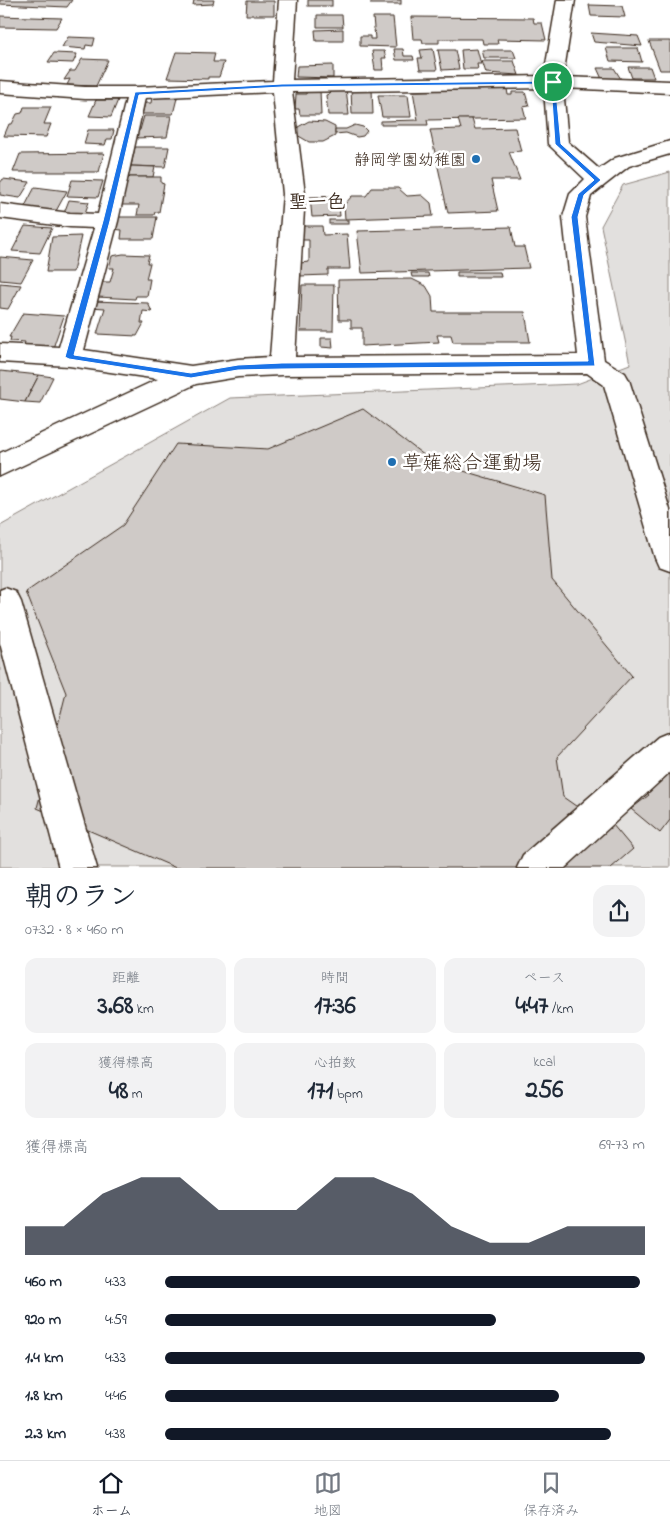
<!DOCTYPE html>
<html lang="ja">
<head>
<meta charset="utf-8">
<style>
	:root { --surface:#fff; --page:#f2f2f3; --text:#1f2937; --muted:#747a83; --line:#e0e1e3; --accent:#111827 }
	body { margin:0; font-family:"Indie Flower","Klee One",sans-serif; background:var(--page); color:var(--text); height:100vh; display:flex; flex-direction:column; font-size:19px; white-space:nowrap }
	* { box-sizing:border-box; margin:0 }
	p { font-size:16px; color:var(--muted) }
	.icon { flex:none; width:28px; height:28px; fill:none; stroke:currentColor; stroke-width:2; stroke-linecap:round; stroke-linejoin:round }
	.map { position:relative; height:868px; overflow:hidden }
	.details { display:flex; flex-direction:column; background:var(--surface); flex:1 }
	.details>* { flex:none }
	.pin { position:absolute; display:grid; place-items:center; width:42px; height:42px; color:#fff; margin:-21px; border:2px solid #fff; border-radius:50%; box-shadow:0 1px 5px #0007 }
	.round { display:grid; place-items:center; flex:none; width:52px; height:52px; border-radius:15px; background:var(--page) }
	.summary { display:flex; align-items:center; justify-content:space-between; height:85px; padding:0 25px }
	h1 { font-size:28px; font-weight:800; line-height:38px }
	.stats { display:grid; grid-template-columns:repeat(3,1fr); gap:8px; height:85px; padding:5px 25px }
	.stats div { display:grid; align-content:center; border-radius:12px; background:var(--page); text-align:center }
	.stats b { font-size:25px; font-weight:800 }
	.stats small { font-size:14px; font-weight:400 }
	.stats p { font-size:14px }
	.chart { height:140px; padding:10px 25px }
	.chart p { display:flex; justify-content:space-between }
	.chart svg { width:100%; height:90px; margin-top:5px; fill:var(--accent); opacity:.7 }
	ul { padding:0 25px; list-style:none; font-size:16px }
	li { display:grid; grid-template-columns:80px 60px 1fr; align-items:center; height:38px }
	li i { height:12px; border-radius:6px; background:var(--accent) }
	.dock { display:flex; justify-content:space-around; align-items:center; height:70px; border-top:1px solid var(--line); background:var(--surface); font-size:14px; color:var(--muted) }
	.dock a { display:grid; justify-items:center; gap:2px }
	.dock .active { color:var(--accent) }
	.map>svg:first-child { display:block }
	.green { fill:#e2e0de; stroke:#8e857e }
	.building { fill:#cfcac7; stroke:#3b2a1e }
	.lines { fill:none; stroke-linecap:round; stroke-linejoin:round }
	.minor-casing { stroke:#3b2a1e; stroke-width:3 }
	.minor { fill:#fff; fill-rule:evenodd }
	.route { fill:#1a73e8; stroke:#fff; fill-rule:evenodd }
	.poi-dot { fill:#1f6fb2; stroke:#fff; stroke-width:2 }
	.labels { text-anchor:middle; stroke-width:5; stroke-linejoin:round; paint-order:stroke }
	.far-poi-label { font-size:16px; fill:#3b2a1e; stroke:#fff; text-anchor:end }
	.far-quarter-label { font-size:19px; font-weight:bold; fill:#3b2a1e; stroke:#fff }
	.poi-label { font-size:20px; fill:#3b2a1e; stroke:#fff; text-anchor:start }
</style>
</head>
<body>
<div class="map">
<svg width="670" height="868" viewBox="0 0 670 868">
	<rect width="100%" height="100%" fill="#fff"/>
	<filter id="ink" filterUnits="userSpaceOnUse"><feTurbulence type="fractalNoise" baseFrequency=".02" numOctaves="2"/><feDisplacementMap in="SourceGraphic" scale="10" xChannelSelector="R" yChannelSelector="G"/><feConvolveMatrix kernelMatrix="1 2 1 2 8 2 1 2 1" color-interpolation-filters="sRGB"/></filter>
	<g filter="url(#ink)">
		<path class="green" d="M 670,172 L 670,867 L 0,867 L 0,526 L 230,398 L 577,384 L 630,364 L 601,226 L 623,185 Z"/>
		<g class="building">
			<path d="M 0,0 L 72,0 L 67,7 L 0,4 Z"/>
			<path d="M 194,0 L 214,0 L 213,4 L 193,5 Z"/>
			<rect x="308" y="0" width="24" height="6"/>
			<rect x="371" y="0" width="30" height="4"/>
			<path d="M 247,1 L 274,1 L 274,15 L 246,15 Z"/>
			<path d="M 589,5 L 622,6 L 625,17 L 591,16 Z"/>
			<path d="M 317,15 L 342,15 L 343,27 L 317,27 Z"/>
			<path d="M 0,16 L 62,18 L 56,28 L 0,27 Z"/>
			<path d="M 373,17 L 393,17 L 396,47 L 360,46 L 360,36 L 370,36 L 370,39 L 375,39 Z"/>
			<path d="M 411,17 L 533,18 L 534,23 L 542,23 L 546,40 L 497,39 L 498,44 L 483,44 L 482,39 L 439,39 L 439,43 L 423,43 L 422,39 L 413,39 Z"/>
			<path d="M 343,29 L 343,41 L 316,41 L 315,30 Z"/>
			<path d="M 591,33 L 638,36 L 642,46 L 594,42 Z"/>
			<path d="M 68,37 L 95,38 L 93,46 L 86,45 L 85,49 L 62,47 Z"/>
			<path d="M 649,41 L 670,41 L 670,70 L 660,70 Z"/>
			<path d="M 606,48 L 638,48 L 642,62 L 610,61 Z"/>
			<path d="M 394,49 L 403,49 L 404,56 L 413,56 L 414,60 L 396,60 Z"/>
			<path d="M 433,49 L 437,70 L 420,70 L 418,58 L 422,58 L 420,50 Z"/>
			<path d="M 477,49 L 481,64 L 477,64 L 478,69 L 463,69 L 461,50 Z"/>
			<path d="M 438,50 L 455,50 L 459,69 L 442,70 Z"/>
			<path d="M 482,50 L 513,50 L 516,58 L 484,58 Z"/>
			<path d="M 372,51 L 384,51 L 386,58 L 382,58 L 383,70 L 375,70 Z"/>
			<path d="M 176,52 L 215,53 L 213,62 L 224,62 L 219,77 L 208,77 L 208,79 L 167,78 Z"/>
			<path d="M 54,53 L 77,54 L 73,63 L 48,62 Z"/>
			<path d="M 82,59 L 108,60 L 96,86 L 67,85 L 70,79 L 64,80 L 70,71 L 75,71 Z"/>
			<path d="M 482,61 L 514,61 L 519,75 L 486,73 Z"/>
			<path d="M 333,65 L 333,78 L 296,77 L 297,66 Z"/>
			<path d="M 628,67 L 650,67 L 654,78 L 632,78 Z"/>
			<path d="M 597,68 L 614,68 L 621,79 L 602,79 Z"/>
			<path d="M 329,88 L 346,88 L 349,115 L 328,115 L 326,95 L 329,94 Z"/>
			<path d="M 351,89 L 372,89 L 373,114 L 352,114 Z"/>
			<path d="M 507,89 L 508,95 L 512,95 L 512,92 L 525,92 L 529,106 L 523,107 L 526,118 L 427,120 L 428,125 L 381,125 L 381,121 L 418,120 L 413,91 Z"/>
			<path d="M 307,90 L 320,90 L 321,115 L 300,115 L 299,109 L 295,109 L 296,94 L 306,94 Z"/>
			<path d="M 378,95 L 408,95 L 411,117 L 382,117 Z"/>
			<path d="M 152,97 L 177,98 L 173,114 L 142,114 L 145,103 L 151,103 Z"/>
			<path d="M 96,100 L 118,100 L 111,117 L 89,116 Z"/>
			<path d="M 24,107 L 51,107 L 44,124 L 51,124 L 46,137 L 4,136 L 9,124 L 12,124 L 17,114 L 22,113 Z"/>
			<path d="M 144,116 L 171,116 L 167,137 L 134,138 L 136,131 L 140,130 Z"/>
			<path d="M 458,119 L 472,119 L 475,129 L 515,128 L 521,151 L 509,152 L 520,180 L 491,180 L 498,211 L 448,213 L 430,130 L 461,129 Z"/>
			<path d="M 309,121 L 325,122 L 335,127 L 335,136 L 323,142 L 309,142 L 297,135 L 298,127 Z"/>
			<path d="M 355,125 L 363,127 L 367,131 L 363,136 L 357,137 L 346,133 L 335,134 L 335,129 L 346,129 Z"/>
			<path d="M 88,130 L 114,130 L 112,139 L 107,139 L 105,145 L 84,144 Z"/>
			<path d="M 135,147 L 169,147 L 165,167 L 131,166 Z"/>
			<path d="M 104,153 L 99,172 L 13,172 L 20,154 Z"/>
			<path d="M 131,166 L 155,167 L 153,177 L 128,177 Z"/>
			<path d="M 130,177 L 161,177 L 161,183 L 164,184 L 159,212 L 155,212 L 154,215 L 137,215 L 139,205 L 121,205 L 127,180 Z"/>
			<path d="M 3,179 L 30,182 L 20,198 L 0,195 L 0,183 Z"/>
			<path d="M 72,180 L 103,181 L 98,197 L 67,196 Z"/>
			<path d="M 35,187 L 67,191 L 56,211 L 24,208 Z"/>
			<path d="M 372,188 L 398,188 L 407,196 L 422,195 L 431,203 L 433,216 L 345,219 L 344,205 L 352,196 L 366,196 Z"/>
			<path d="M 338,196 L 340,216 L 312,217 L 310,197 Z"/>
			<path d="M 69,200 L 89,202 L 85,213 L 64,213 Z"/>
			<path d="M 115,217 L 157,217 L 153,239 L 121,239 L 122,230 L 111,229 Z"/>
			<rect x="329" y="220" width="19" height="4"/>
			<path d="M 25,226 L 52,228 L 40,253 L 12,251 Z"/>
			<path d="M 299,226 L 322,226 L 323,235 L 347,234 L 350,269 L 328,269 L 328,275 L 300,276 L 300,263 L 309,262 L 309,240 L 300,240 Z"/>
			<path d="M 511,227 L 515,247 L 524,247 L 529,268 L 362,273 L 357,231 Z"/>
			<path d="M 81,236 L 73,272 L 46,272 L 52,237 Z"/>
			<path d="M 123,254 L 149,255 L 147,263 L 150,263 L 146,279 L 150,279 L 147,296 L 136,296 L 135,299 L 97,297 L 103,282 L 110,282 L 114,268 L 109,268 L 112,256 Z"/>
			<path d="M 0,257 L 33,260 L 21,282 L 0,280 Z"/>
			<path d="M 457,272 L 500,272 L 501,277 L 457,277 Z"/>
			<path d="M 411,273 L 428,273 L 429,277 L 412,277 Z"/>
			<path d="M 412,279 L 426,286 L 432,296 L 433,312 L 525,312 L 530,342 L 453,342 L 451,335 L 437,335 L 439,342 L 362,346 L 362,328 L 351,328 L 351,320 L 339,320 L 338,280 Z"/>
			<path d="M 0,283 L 21,285 L 8,309 L 0,308 Z"/>
			<path d="M 302,285 L 334,285 L 333,331 L 300,331 Z"/>
			<path d="M 93,301 L 148,303 L 152,312 L 143,311 L 141,323 L 144,323 L 137,336 L 97,334 L 105,308 L 91,307 Z"/>
			<path d="M 23,313 L 64,316 L 53,348 L 24,345 L 25,342 L 10,341 L 11,337 L 9,337 Z"/>
			<path d="M 321,338 L 332,338 L 333,348 L 321,347 Z"/>
			<path d="M 0,371 L 39,375 L 25,402 L 0,399 Z"/>
			<path d="M 39,375 L 53,377 L 40,403 L 25,402 Z"/>
			<path d="M 363,409 L 433,462 L 545,495 L 552,580 L 632,676 L 557,757 L 563,797 L 593,818 L 602,812 L 633,849 L 611,868 L 176,868 L 37,808 L 66,693 L 26,592 L 123,525 L 176,444 L 268,449 Z"/>
			<path d="M 670,765 L 670,820 L 660,833 L 631,809 L 649,795 L 640,785 Z"/>
		</g>
		<g class="lines">
			<g class="minor-casing">
				<g id="minor">
					<path d="M 279,0 L 297,0 L 292,80 L 544,76 L 557,0 L 575,0 L 563,77 L 670,81 L 670,93 L 563,88 L 568,142 L 599,169 L 615,158 L 670,141 L 670,154 L 629,166 L 606,184 L 591,196 L 585,217 L 604,360 L 625,373 L 629,380 L 670,510 L 670,571 L 659,567 L 655,558 L 604,385 L 587,373 L 282,375 L 238,377 L 196,384 L 0,476 L 0,453 L 158,379 L 69,366 L 0,362 L 0,344 L 59,347 L 94,228 L 70,227 L 0,218 L 0,204 L 70,213 L 98,214 L 126,99 L 85,99 L 0,93 L 0,81 L 85,87 L 137,87 L 273,81 ZM 544,88 L 548,144 L 585,179 L 570,194 L 563,217 L 578,355 L 295,357 L 305,194 L 292,92 ZM 273,92 L 283,194 L 270,357 L 238,359 L 191,366 L 84,350 L 118,221 L 145,98 Z"/>
					<path d="M 5,588 L 16,592 L 21,602 L 97,868 L 59,868 L 0,643 L 0,590 Z"/>
					<path d="M 670,732 L 670,772 L 565,868 L 517,868 L 523,855 L 658,737 Z"/>
				</g>
			</g>
			<use href="#minor" class="minor"/>
		</g>
	</g>
	<path class="route" d="M 555,81 L 561,144 L 601,180 L 584,195 L 578,217 L 595,366 L 282,369 L 238,370 L 191,378 L 69,359 L 65,357 L 103,221 L 135,92 L 282,84 ZM 551,84 L 555,144 L 594,180 L 578,194 L 571,217 L 588,361 L 282,363 L 238,365 L 191,373 L 74,355 L 110,221 L 139,95 L 282,87 Z"/>
	<g class="poi-dot">
		<circle cx="476" cy="159" r="5"/>
		<circle cx="392" cy="462" r="5"/>
	</g>
	<g class="labels">
		<g class="far-poi-label">
			<text x="466" y="165">静岡学園幼稚園</text>
		</g>
		<g class="far-quarter-label">
			<text x="317" y="208">聖一色</text>
		</g>
		<g class="poi-label">
			<text x="402" y="469">草薙総合運動場</text>
		</g>
	</g>
</svg>
<div class="pin" style="left:553px;top:82px;background:#1e9e55"><svg class="icon" aria-label="arrive" viewBox="0 0 24 24"><path d="M6 21V4h12l-3 4 3 4H6"/></svg></div>
</div>
<section class="details">
<div class="summary"><div><h1>朝のラン</h1><p>07:32 · 8 × 460 m</p></div><a class="round"><svg class="icon" aria-label="share" viewBox="0 0 24 24"><path d="M12 15V3M7 8l5-5 5 5M5 13v7h14v-7"/></svg></a></div>
<div class="stats">
<div><p>距離</p><b>3.68<small> km</small></b></div>
<div><p>時間</p><b>17:36</b></div>
<div><p>ペース</p><b>4:47<small> /km</small></b></div>
</div>
<div class="stats">
<div><p>獲得標高</p><b>48<small> m</small></b></div>
<div><p>心拍数</p><b>171<small> bpm</small></b></div>
<div><p>kcal</p><b>256</b></div>
</div>
<div class="chart"><p><span>獲得標高</span>69–73 m</p>
<svg viewBox="0 0 160 44" preserveAspectRatio="none"><path d="M0 44V30L10 30L20 14L30 6L40 6L50 22L60 22L70 22L80 6L90 6L100 14L110 30L120 38L130 38L140 30L150 30L160 30V44z"/></svg>
</div>
<ul>
<li><b>460 m</b>4:33<i style="width:99%"></i></li>
<li><b>920 m</b>4:59<i style="width:69%"></i></li>
<li><b>1.4 km</b>4:33<i style="width:100%"></i></li>
<li><b>1.8 km</b>4:46<i style="width:82%"></i></li>
<li><b>2.3 km</b>4:38<i style="width:93%"></i></li>
</ul>
</section>
<nav class="dock">
<a class="active"><svg class="icon" aria-label="home" viewBox="0 0 24 24"><path d="M3 11l9-7 9 7M6 9v11h12V9"/></svg>ホーム</a>
<a><svg class="icon" aria-label="map" viewBox="0 0 24 24"><path d="M3 6l6-2 6 2 6-2v14l-6 2-6-2-6 2zM9 4v14M15 6v14"/></svg>地図</a>
<a><svg class="icon" aria-label="saved" viewBox="0 0 24 24"><path d="M7 4h10v16l-5-4-5 4z"/></svg>保存済み</a>
</nav>
</body>
</html>
